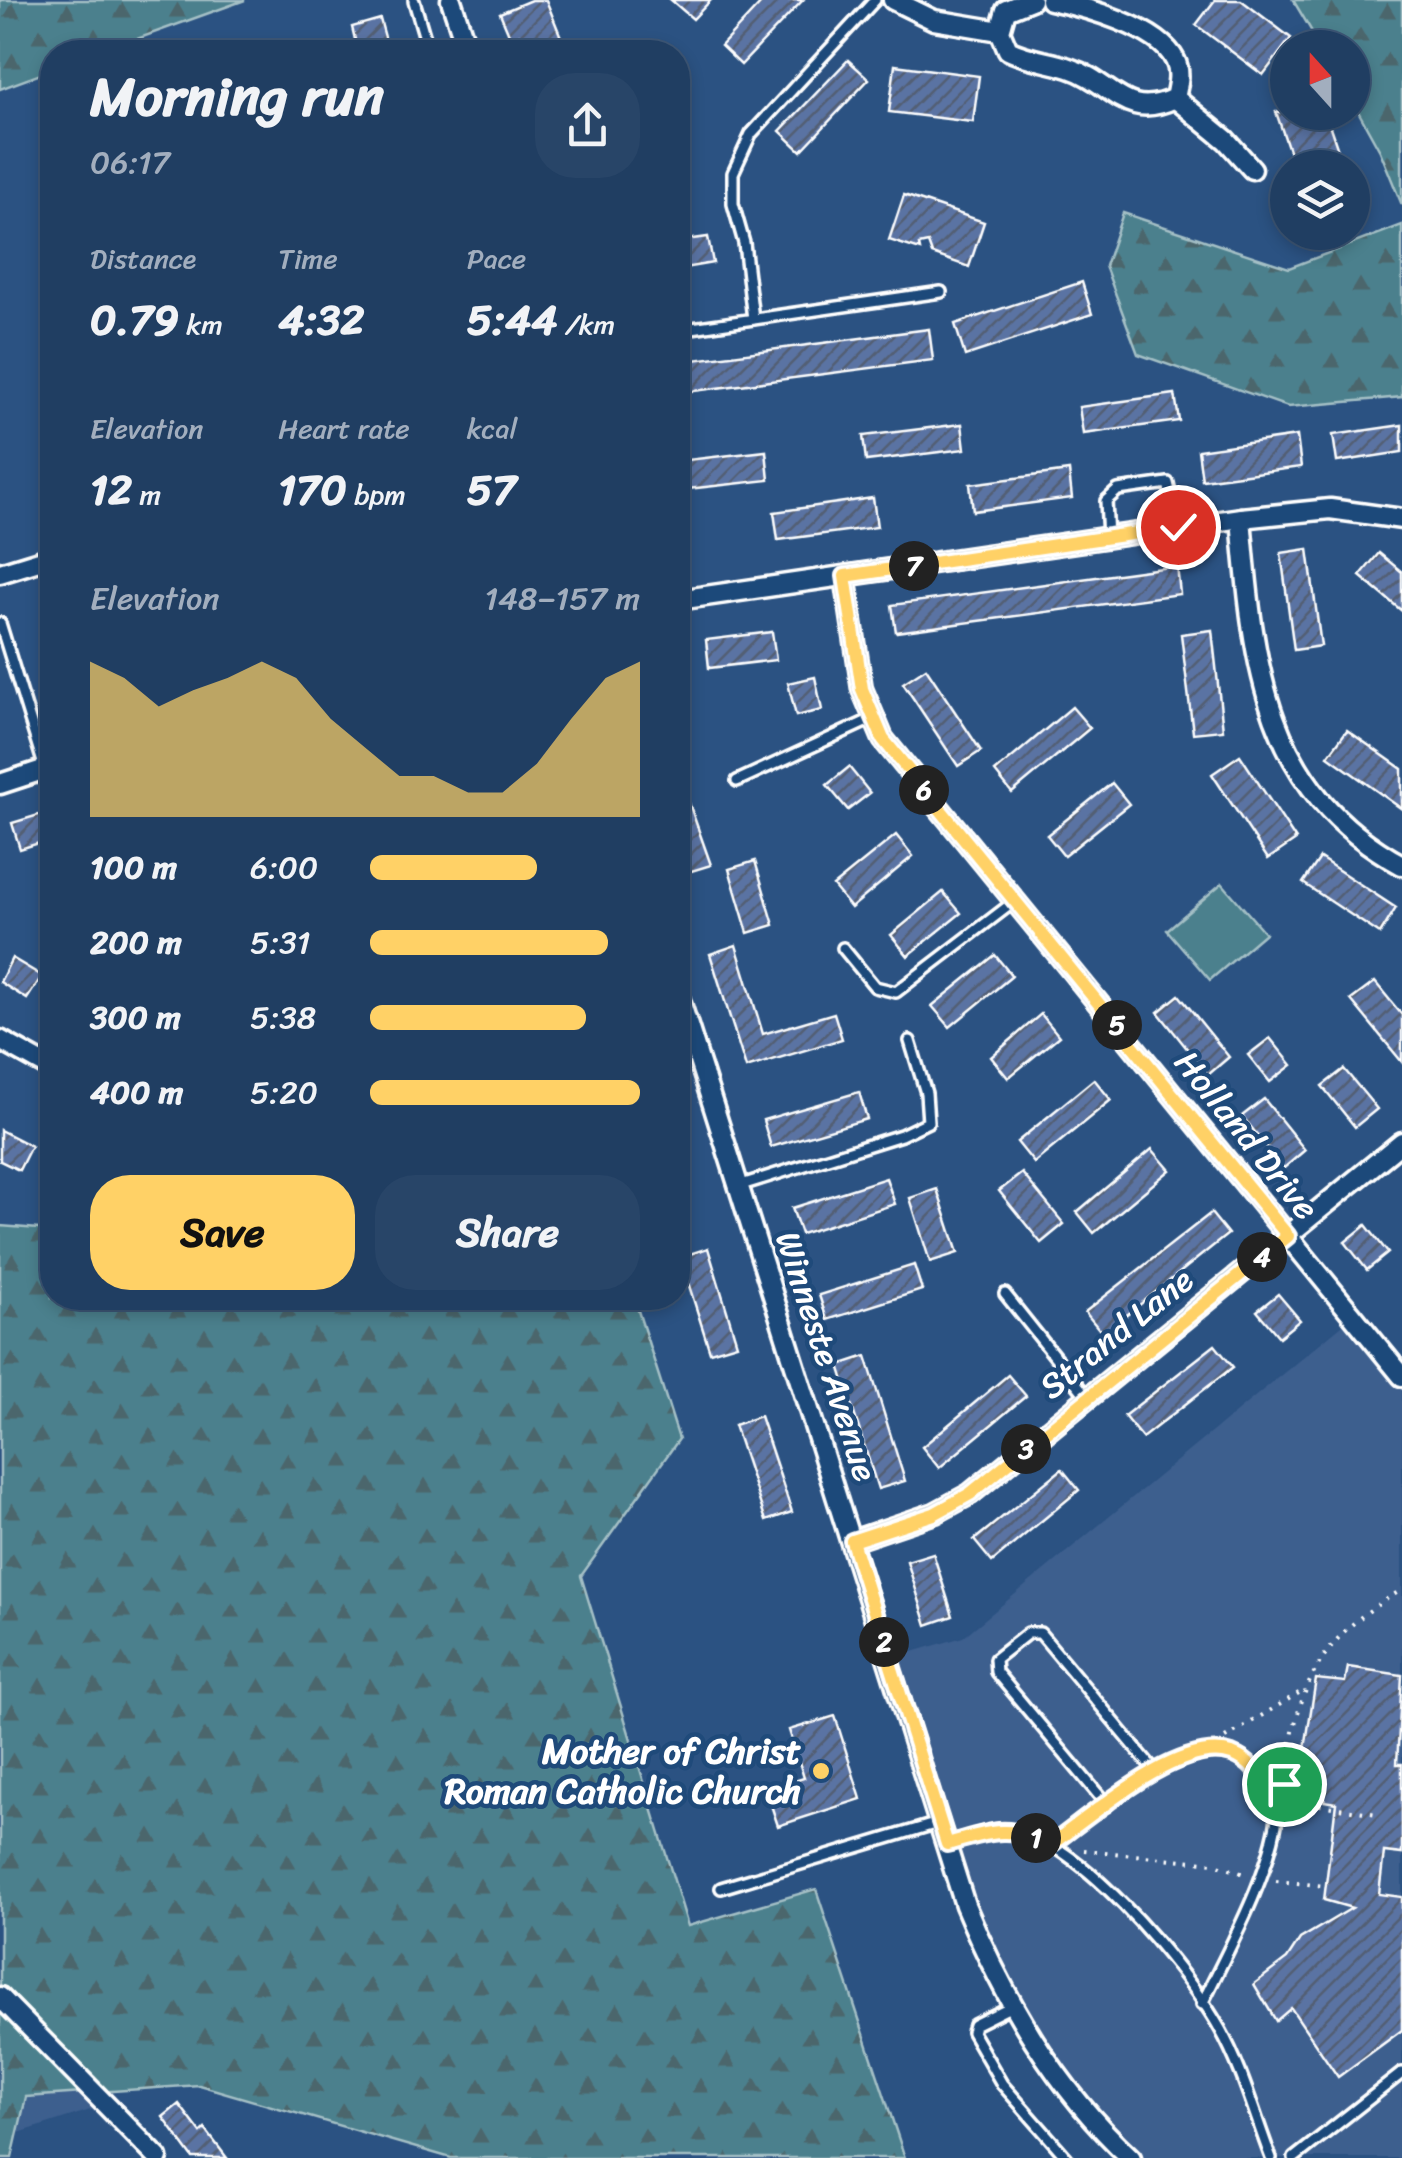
<!DOCTYPE html>
<html lang="en">
<head>
<meta charset="utf-8">
<style>
	:root { --surface:#203e62; --page:#284568; --text:#f1f3f6; --muted:#a2aebe; --line:#3d5777; --accent:#ffd166 }
	body { margin:0; font-family:Sriracha,sans-serif; background:var(--page); color:var(--text); height:100vh; display:flex; flex-direction:column; font-size:38px; white-space:nowrap }
	* { box-sizing:border-box; margin:0 }
	p { font-size:32px; color:var(--muted) }
	.icon { flex:none; width:55px; height:55px; fill:none; stroke:currentColor; stroke-width:2; stroke-linecap:round; stroke-linejoin:round }
	.map { position:relative; flex:1; overflow:hidden }
	.panel { position:absolute; left:40px; top:40px; width:650px; height:1270px; display:flex; flex-direction:column; background:var(--surface); border-radius:40px; box-shadow:0 5px 15px #0003,0 0 0 2px var(--line) }
	.panel>* { flex:none }
	.needle { width:65px; rotate:339deg }
	.controls { position:absolute; left:1270px; top:30px; display:grid; gap:20px }
	.controls a { display:grid; place-items:center; width:100px; height:100px; border-radius:50%; background:var(--surface); box-shadow:0 5px 15px #0003,0 0 0 2px var(--line); font-size:50px }
	.pin { position:absolute; display:grid; place-items:center; width:85px; height:85px; color:#fff; margin:-42px; border:5px solid #fff; border-radius:50%; box-shadow:0 2px 10px #0007 }
	.km { position:absolute; width:50px; height:50px; margin:-25px; border-radius:50%; background:#222; color:#fff; font-size:28px; line-height:50px; text-align:center }
	.round { display:grid; place-items:center; flex:none; width:105px; height:105px; border-radius:40px; background:var(--page) }
	.overview { display:flex; align-items:center; justify-content:space-between; height:170px; padding:0 50px }
	h1 { font-size:55px; font-weight:800; line-height:75px }
	.metrics { display:grid; grid-template-columns:repeat(3,1fr); gap:15px; height:170px; padding:10px 50px }
	.metrics div { display:grid; align-content:center }
	.metrics b { font-size:42px; font-weight:800 }
	.metrics small { font-size:28px; font-weight:400 }
	.metrics p { font-size:28px }
	.chart { height:280px; padding:20px 50px }
	.chart p { display:flex; justify-content:space-between }
	.chart svg { width:100%; height:180px; margin-top:10px; fill:var(--accent); opacity:.7 }
	.button { display:flex; gap:20px; margin-top:auto; padding:20px 50px }
	.button a { flex:1; height:115px; border-radius:40px; background:var(--accent); color:#111; font-size:40px; font-weight:800; line-height:115px; text-align:center }
	.button a+a { background:var(--page); color:var(--text) }
	ul { padding:0 50px; list-style:none; font-size:32px }
	li { display:grid; grid-template-columns:160px 120px 1fr; align-items:center; height:75px }
	li i { height:25px; border-radius:12px; background:var(--accent) }
	.map>svg:first-child { display:block }
	.built { fill:#3d5f8e }
	.green { fill:#4b808d; stroke:#a5c0c6; stroke-width:2.5 }
	.forest { fill:url(#forest-firs); stroke:#a5c0c6; stroke-width:2.5 }
	.building { fill:url(#building-hatch); stroke:#fff; stroke-width:2.5 }
	.lines { fill:none; stroke-linecap:round; stroke-linejoin:round }
	.lane-casing { stroke:#fff; stroke-width:16 }
	.street-casing { stroke:#fff; stroke-width:25 }
	.path { stroke:#fff; stroke-width:4; stroke-dasharray:2.5 8; stroke-linecap:butt }
	.lane { stroke:#1f4a7a; stroke-width:9 }
	.street { stroke:#1f4a7a; stroke-width:18 }
	.route-casing { stroke:#fff; stroke-width:20 }
	.route { stroke:#ffd166; stroke-width:12 }
	.poi-dot { fill:#ffd166; stroke:#1f4a7a; stroke-width:4 }
	.labels { text-anchor:middle; stroke-width:9; stroke-linejoin:round; paint-order:stroke }
	.street-label { font-size:35px; fill:#fff; stroke:#1f4a7a }
	.poi-label { font-size:35px; font-weight:bold; fill:#fff; stroke:#1f4a7a; text-anchor:end }
</style>
</head>
<body>
<div class="map">
<svg width="1402" height="2158" viewBox="0 0 1402 2158">
	<defs>
		<pattern id="forest-firs" width="22" height="20" patternUnits="userSpaceOnUse" patternTransform="scale(2.5)"><rect width="22" height="20" fill="#4b808d"/><path d="M5 1l3.5 6h-7zM16 11l3.5 6h-7z" fill="#4c666c"/></pattern>
		<pattern id="building-hatch" width="6" height="6" patternUnits="userSpaceOnUse" patternTransform="scale(2.5)"><rect width="6" height="6" fill="#5a73a3"/><path d="M-1 1l2-2M0 6l6-6M5 7l2-2" fill="none" stroke="#525e73"/></pattern>
	</defs>
	<rect width="100%" height="100%" fill="#2b5282"/>
	<filter id="ink" filterUnits="userSpaceOnUse"><feTurbulence type="fractalNoise" baseFrequency=".01" numOctaves="2"/><feDisplacementMap in="SourceGraphic" scale="20" xChannelSelector="R" yChannelSelector="G"/><feConvolveMatrix kernelMatrix="1 2 1 2 8 2 1 2 1" color-interpolation-filters="sRGB"/></filter>
	<g filter="url(#ink)">
		<g class="built">
			<path d="M 1353,1316 L 1402,1376 L 1402,2158 L 1131,2158 L 1073,2095 L 987,1959 L 889,1659 L 963,1637 Z"/>
			<path d="M 31,2027 L 109,2104 L 0,2139 Z"/>
		</g>
		<path class="green" d="M 1222,883 L 1265,933 L 1210,980 L 1167,930 Z"/>
		<g class="forest">
			<path d="M 0,0 L 245,0 L 101,52 L 52,52 L 52,70 L 0,89 Z"/>
			<path d="M 1293,0 L 1402,0 L 1402,205 L 1380,151 L 1353,102 L 1352,48 L 1321,47 Z"/>
			<path d="M 1123,213 L 1289,268 L 1402,225 L 1402,397 L 1288,407 L 1138,354 L 1105,266 Z"/>
			<path d="M 0,1226 L 52,1230 L 52,1298 L 213,1298 L 232,1306 L 245,1298 L 634,1298 L 679,1439 L 581,1576 L 688,1926 L 816,1889 L 905,2158 L 451,2158 L 199,2085 L 26,2097 L 12,2158 L 0,2158 Z"/>
		</g>
		<g class="building">
			<path d="M 531,0 L 546,0 L 567,52 L 526,52 L 519,35 L 511,39 L 500,13 Z"/>
			<path d="M 671,0 L 711,0 L 693,19 Z"/>
			<path d="M 764,0 L 803,0 L 741,65 L 721,46 Z"/>
			<path d="M 1215,0 L 1241,0 L 1291,38 L 1263,75 L 1196,25 Z"/>
			<path d="M 380,19 L 389,52 L 358,52 L 352,27 Z"/>
			<path d="M 848,60 L 869,79 L 801,151 L 780,131 Z"/>
			<path d="M 895,65 L 979,76 L 973,122 L 889,112 Z"/>
			<path d="M 1276,112 L 1325,112 L 1344,168 L 1295,168 Z"/>
			<path d="M 904,195 L 984,222 L 969,267 L 932,254 L 928,243 L 919,245 L 920,250 L 889,240 Z"/>
			<path d="M 708,237 L 713,263 L 678,269 L 678,241 Z"/>
			<path d="M 1082,282 L 1092,314 L 965,356 L 955,324 Z"/>
			<path d="M 929,329 L 933,360 L 678,393 L 678,362 Z"/>
			<path d="M 1175,394 L 1179,421 L 1083,434 L 1079,407 Z"/>
			<path d="M 962,424 L 965,449 L 866,461 L 863,436 Z"/>
			<path d="M 1402,425 L 1402,452 L 1337,462 L 1333,435 Z"/>
			<path d="M 1297,436 L 1301,467 L 1202,480 L 1198,450 Z"/>
			<path d="M 766,451 L 769,480 L 678,490 L 678,461 Z"/>
			<path d="M 1069,471 L 1072,498 L 973,511 L 970,484 Z"/>
			<path d="M 873,498 L 877,527 L 778,540 L 774,512 Z"/>
			<path d="M 1308,549 L 1321,646 L 1294,650 L 1281,553 Z"/>
			<path d="M 1379,553 L 1402,572 L 1402,611 L 1360,576 Z"/>
			<path d="M 1177,566 L 1180,594 L 896,632 L 892,605 Z"/>
			<path d="M 1212,630 L 1223,730 L 1193,733 L 1181,634 Z"/>
			<path d="M 772,632 L 776,660 L 709,668 L 706,640 Z"/>
			<path d="M 926,668 L 981,751 L 958,766 L 903,683 Z"/>
			<path d="M 815,677 L 822,710 L 796,716 L 788,683 Z"/>
			<path d="M 1072,707 L 1090,728 L 1012,793 L 995,772 Z"/>
			<path d="M 1347,730 L 1402,769 L 1402,809 L 1328,756 Z"/>
			<path d="M 1240,755 L 1296,840 L 1268,859 L 1212,774 Z"/>
			<path d="M 849,767 L 870,793 L 848,810 L 827,785 Z"/>
			<path d="M 678,772 L 711,865 L 685,873 L 678,852 Z"/>
			<path d="M 1112,783 L 1129,804 L 1064,856 L 1047,835 Z"/>
			<path d="M 52,811 L 52,839 L 20,849 L 12,823 Z"/>
			<path d="M 896,835 L 913,856 L 851,908 L 833,886 Z"/>
			<path d="M 1320,858 L 1396,908 L 1380,934 L 1303,883 Z"/>
			<path d="M 755,861 L 774,925 L 748,933 L 729,869 Z"/>
			<path d="M 943,892 L 961,913 L 908,956 L 891,935 Z"/>
			<path d="M 736,945 L 763,1034 L 834,1013 L 842,1039 L 746,1068 L 710,954 Z"/>
			<path d="M 995,955 L 1012,976 L 950,1027 L 932,1006 Z"/>
			<path d="M 12,958 L 42,976 L 27,999 L 0,982 Z"/>
			<path d="M 1375,982 L 1402,1015 L 1402,1062 L 1351,1000 Z"/>
			<path d="M 1179,995 L 1229,1057 L 1208,1075 L 1158,1012 Z"/>
			<path d="M 1041,1014 L 1059,1036 L 1008,1078 L 991,1057 Z"/>
			<path d="M 1270,1038 L 1292,1065 L 1270,1082 L 1248,1055 Z"/>
			<path d="M 1344,1069 L 1377,1109 L 1355,1127 L 1322,1086 Z"/>
			<path d="M 1094,1079 L 1111,1100 L 1034,1163 L 1017,1142 Z"/>
			<path d="M 859,1092 L 867,1119 L 771,1147 L 763,1120 Z"/>
			<path d="M 1264,1099 L 1305,1150 L 1284,1168 L 1242,1116 Z"/>
			<path d="M 0,1130 L 31,1146 L 19,1170 L 0,1161 Z"/>
			<path d="M 1152,1149 L 1170,1170 L 1094,1233 L 1077,1212 Z"/>
			<path d="M 1022,1173 L 1064,1224 L 1041,1243 L 999,1191 Z"/>
			<path d="M 886,1178 L 895,1204 L 801,1234 L 792,1208 Z"/>
			<path d="M 937,1189 L 958,1253 L 930,1262 L 910,1198 Z"/>
			<path d="M 1211,1213 L 1228,1234 L 1103,1334 L 1085,1312 Z"/>
			<path d="M 1366,1225 L 1388,1253 L 1367,1270 L 1345,1242 Z"/>
			<path d="M 708,1248 L 737,1344 L 710,1352 L 680,1257 Z"/>
			<path d="M 914,1265 L 922,1290 L 827,1320 L 819,1295 Z"/>
			<path d="M 1278,1294 L 1300,1320 L 1279,1337 L 1257,1311 Z"/>
			<path d="M 1215,1345 L 1233,1367 L 1142,1438 L 1124,1416 Z"/>
			<path d="M 866,1356 L 905,1481 L 878,1489 L 839,1365 Z"/>
			<path d="M 1008,1375 L 1026,1396 L 939,1468 L 922,1447 Z"/>
			<path d="M 760,1416 L 792,1512 L 766,1521 L 734,1425 Z"/>
			<path d="M 1062,1469 L 1079,1490 L 992,1562 L 974,1540 Z"/>
			<path d="M 933,1553 L 953,1616 L 927,1625 L 907,1561 Z"/>
			<path d="M 1348,1667 L 1402,1675 L 1397,1764 L 1402,1764 L 1402,1854 L 1384,1852 L 1379,1894 L 1402,1897 L 1402,2030 L 1338,2077 L 1291,2008 L 1276,2021 L 1254,1984 L 1287,1959 L 1300,1939 L 1352,1908 L 1324,1900 L 1336,1803 L 1324,1801 L 1327,1783 L 1300,1780 L 1316,1679 L 1345,1682 Z"/>
			<path d="M 835,1716 L 861,1799 L 778,1826 L 766,1790 L 804,1778 L 789,1730 Z"/>
			<path d="M 179,2104 L 201,2133 L 205,2129 L 227,2158 L 193,2158 L 163,2117 Z"/>
		</g>
		<g class="lines">
			<g class="lane-casing">
				<g id="lane">
					<path d="M 414,1 L 429,52"/>
					<path d="M 753,319 L 744,243 L 733,204 L 733,173 L 751,134 L 875,0"/>
					<path d="M 678,330 L 941,292"/>
					<path d="M 1108,537 L 1106,501 L 1118,490 L 1168,483 L 1178,526"/>
					<path d="M 0,623 L 45,769"/>
					<path d="M 737,781 L 872,719"/>
					<path d="M 843,948 L 875,987 L 896,992 L 1015,901"/>
					<path d="M 738,1186 L 901,1135 L 928,1122 L 926,1093 L 910,1041"/>
					<path d="M 1005,1294 L 1088,1398"/>
					<path d="M 1107,1805 L 996,1672 L 995,1659 L 1028,1633 L 1040,1633 L 1155,1771"/>
					<path d="M 947,1844 C 963,1839 982,1831 999,1829 C 1069,1822 1189,1973 1220,2029 C 1242,2068 1255,2116 1271,2158"/>
					<path d="M 1049,1846 C 1092,1815 1215,1705 1260,1776 C 1270,1791 1279,1806 1276,1825 C 1265,1884 1228,1950 1202,2004"/>
					<path d="M 721,1888 L 938,1823"/>
					<path d="M 1012,2006 L 974,2025 L 972,2032 L 1002,2084 L 1067,2158"/>
					<path d="M 1294,2158 L 1402,2073"/>
				</g>
			</g>
			<g class="street-casing">
				<g id="street">
					<path d="M 451,0 L 468,52"/>
					<path d="M 893,0 L 934,20 L 1000,31"/>
					<path d="M 1031,0 L 1006,10 L 1000,31 L 1008,50 C 1028,60 1048,61 1069,68 C 1113,82 1124,122 1175,98 C 1178,85 1181,71 1175,60 C 1159,27 1084,7 1050,0"/>
					<path d="M 1175,98 L 1226,140 L 1252,169"/>
					<path d="M 1241,518 C 1253,659 1262,789 1402,865"/>
					<path d="M 0,573 L 52,557"/>
					<path d="M 845,576 L 862,689 L 883,739 L 1402,1376"/>
					<path d="M 678,600 L 1241,518 L 1330,509 L 1402,519"/>
					<path d="M 0,784 L 52,767"/>
					<path d="M 678,994 L 965,1905 C 1004,1999 1055,2088 1131,2158"/>
					<path d="M 0,1040 L 52,1069"/>
					<path d="M 852,1541 L 935,1513 L 970,1494 L 1402,1142"/>
					<path d="M 0,1997 L 158,2158"/>
				</g>
			</g>
			<g class="path">
				<path d="M 1225,1738 L 1302,1691"/>
				<path d="M 1283,1785 C 1298,1691 1314,1639 1402,1590"/>
				<path d="M 1288,1800 L 1377,1814"/>
				<path d="M 1084,1850 L 1213,1863 L 1247,1875"/>
				<path d="M 1276,1881 L 1326,1886"/>
			</g>
			<use href="#lane" class="lane"/>
			<use href="#street" class="street"/>
		</g>
	</g>
	<g class="lines" filter="url(#ink)">
		<g class="route-casing">
			<path id="route" d="M 1178,527 L 845,576 L 862,689 L 883,739 L 1288,1236 L 970,1494 L 934,1514 L 852,1541 L 947,1844 C 986,1833 1013,1823 1049,1846 C 1090,1817 1180,1736 1232,1754 C 1253,1762 1262,1779 1274,1797 L 1284,1784"/>
		</g>
		<use href="#route" class="route"/>
	</g>
	<circle class="poi-dot" cx="821" cy="1771" r="10"/>
	<g class="labels">
		<g class="street-label">
			<text transform="translate(1247 1135) rotate(51)" y="12">Holland Drive</text>
			<text transform="translate(1116 1333) rotate(-39)" y="12">Strand Lane</text>
			<text transform="translate(827 1356) rotate(72)" y="12">Winneste Avenue</text>
		</g>
		<g class="poi-label">
			<text x="801" y="1763">Mother of Christ<tspan x="801" dy="40">Roman Catholic Church</tspan></text>
		</g>
	</g>
</svg>
<div class="controls">
<a><svg class="needle" viewBox="-14 -14 28 28"><path d="M0-13l5 13h-10z" fill="#e53935"/><path d="M0 13l5-13h-10z" fill="#a2aebe"/></svg></a>
<a><svg class="icon" aria-label="layers" viewBox="0 0 24 24"><path d="M12 4l9 5-9 5-9-5zM3 14l9 5 9-5"/></svg></a>
</div>
<div class="pin" style="left:1284px;top:1784px;background:#1e9e55"><svg class="icon" aria-label="arrive" viewBox="0 0 24 24"><path d="M6 21V4h12l-3 4 3 4H6"/></svg></div>
<div class="pin" style="left:1178px;top:527px;background:#d93025"><svg class="icon" aria-label="check" viewBox="0 0 24 24"><path d="M5 12l5 5 9-10"/></svg></div>
<b class="km" style="left:1036px;top:1838px">1</b>
<b class="km" style="left:884px;top:1642px">2</b>
<b class="km" style="left:1026px;top:1449px">3</b>
<b class="km" style="left:1262px;top:1257px">4</b>
<b class="km" style="left:1117px;top:1025px">5</b>
<b class="km" style="left:924px;top:790px">6</b>
<b class="km" style="left:914px;top:566px">7</b>
<section class="panel">
<div class="overview"><div><h1>Morning run</h1><p>06:17</p></div><a class="round"><svg class="icon" aria-label="share" viewBox="0 0 24 24"><path d="M12 15V3M7 8l5-5 5 5M5 13v7h14v-7"/></svg></a></div>
<div class="metrics">
<div><p>Distance</p><b>0.79<small> km</small></b></div>
<div><p>Time</p><b>4:32</b></div>
<div><p>Pace</p><b>5:44<small> /km</small></b></div>
</div>
<div class="metrics">
<div><p>Elevation</p><b>12<small> m</small></b></div>
<div><p>Heart rate</p><b>170<small> bpm</small></b></div>
<div><p>kcal</p><b>57</b></div>
</div>
<div class="chart"><p><span>Elevation</span>148–157 m</p>
<svg viewBox="0 0 160 44" preserveAspectRatio="none"><path d="M0 44V6L10 10L20 17L30 13L40 10L50 6L60 10L70 20L80 27L90 34L100 34L110 38L120 38L130 31L140 20L150 10L160 6V44z"/></svg>
</div>
<ul>
<li><b>100 m</b>6:00<i style="width:62%"></i></li>
<li><b>200 m</b>5:31<i style="width:88%"></i></li>
<li><b>300 m</b>5:38<i style="width:80%"></i></li>
<li><b>400 m</b>5:20<i style="width:100%"></i></li>
</ul>
<div class="button"><a>Save</a><a>Share</a></div>
</section>
</div>
</body>
</html>
